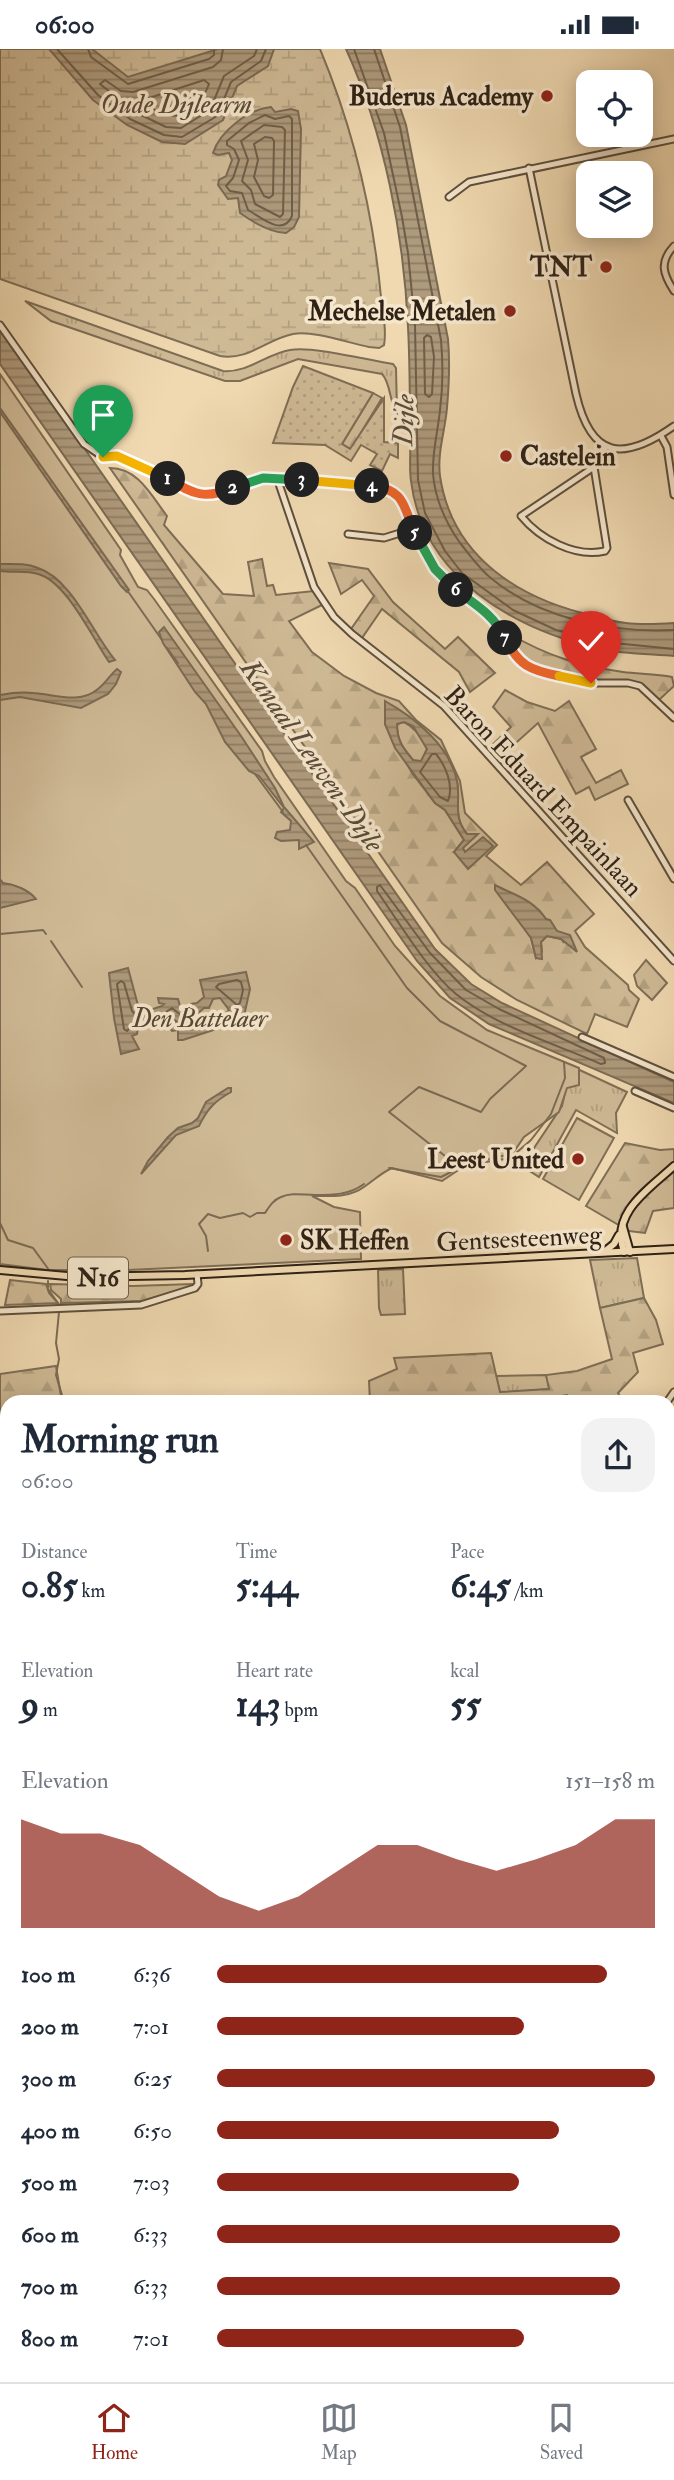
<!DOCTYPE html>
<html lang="en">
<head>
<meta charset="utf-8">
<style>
	:root { --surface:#fff; --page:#f2f2f3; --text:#1f2937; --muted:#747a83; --line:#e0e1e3; --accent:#8f2418 }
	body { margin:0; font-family:"IM FELL Double Pica",serif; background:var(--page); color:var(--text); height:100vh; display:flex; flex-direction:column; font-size:26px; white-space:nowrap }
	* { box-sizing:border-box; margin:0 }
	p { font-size:23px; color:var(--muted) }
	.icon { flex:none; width:38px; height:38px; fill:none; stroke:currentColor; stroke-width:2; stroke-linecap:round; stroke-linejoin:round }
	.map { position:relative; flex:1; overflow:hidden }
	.drawer { position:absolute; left:0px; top:1346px; width:676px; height:989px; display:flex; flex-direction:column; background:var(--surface); border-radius:21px 21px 0 0; box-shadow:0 4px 18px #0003 }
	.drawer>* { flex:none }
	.buttons { position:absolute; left:576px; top:21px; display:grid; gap:14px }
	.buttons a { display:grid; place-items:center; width:77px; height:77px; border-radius:14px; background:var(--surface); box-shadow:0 4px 18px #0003; font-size:35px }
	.pin { position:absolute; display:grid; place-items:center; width:60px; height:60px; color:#fff; margin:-72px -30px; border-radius:50% 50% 50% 0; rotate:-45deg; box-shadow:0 0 7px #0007 }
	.pin .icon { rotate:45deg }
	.km { position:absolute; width:35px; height:35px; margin:-18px; border-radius:50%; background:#222; color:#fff; font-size:19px; line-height:35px; text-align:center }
	.round { display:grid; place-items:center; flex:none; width:74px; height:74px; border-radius:21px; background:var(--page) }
	.head { display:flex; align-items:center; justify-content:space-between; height:119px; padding:0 21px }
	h1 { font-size:38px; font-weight:700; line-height:52px }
	.metrics { display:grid; grid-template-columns:repeat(3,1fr); gap:10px; height:119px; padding:7px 21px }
	.metrics div { display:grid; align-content:center }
	.metrics b { font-size:35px; font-weight:700 }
	.metrics small { font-size:19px; font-weight:400 }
	.metrics p { font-size:19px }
	.chart { height:196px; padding:14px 21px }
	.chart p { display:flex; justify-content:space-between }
	.chart svg { width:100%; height:126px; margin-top:7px; fill:var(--accent); opacity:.7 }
	ul { padding:0 21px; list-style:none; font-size:23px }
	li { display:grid; grid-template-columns:112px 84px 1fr; align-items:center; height:52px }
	li i { height:18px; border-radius:9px; background:var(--accent) }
	.status { display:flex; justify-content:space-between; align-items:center; height:49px; padding:0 35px; background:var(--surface); direction:ltr }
	.status svg { height:19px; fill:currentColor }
	.menu { display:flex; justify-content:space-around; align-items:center; height:98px; border-top:2px solid var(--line); background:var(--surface); font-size:19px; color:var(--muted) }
	.menu a { display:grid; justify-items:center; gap:4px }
	.menu .selected { color:var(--accent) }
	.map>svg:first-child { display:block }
	.grass { fill:url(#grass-tufts); stroke:#7e6e56; stroke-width:2 }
	.forest { fill:url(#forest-firs); stroke:#7e6e56; stroke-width:2; fill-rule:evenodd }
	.wetland { fill:url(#wetland-marsh); stroke:#7e6e56; stroke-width:2 }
	.park { fill:#cfba96; stroke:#7e6e56; stroke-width:2 }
	.garden { fill:url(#garden-dots); stroke:#7e6e56; stroke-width:2 }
	.water { fill:url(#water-rules); stroke:#7b6a53; stroke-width:2; fill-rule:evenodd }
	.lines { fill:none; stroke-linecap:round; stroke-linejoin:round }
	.shore { stroke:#6e5e48; stroke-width:2 }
	.stream { stroke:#7b6a53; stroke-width:2 }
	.minor-casing { stroke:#5e4f3c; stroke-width:9 }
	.major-casing { stroke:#2e2115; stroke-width:10 }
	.minor { stroke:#f5e6cc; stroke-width:5 }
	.major { stroke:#f0d9b1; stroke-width:6 }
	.split-1-casing { stroke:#fff; stroke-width:14 }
	.split-2-casing { stroke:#fff; stroke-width:14 }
	.split-3-casing { stroke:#fff; stroke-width:14 }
	.split-4-casing { stroke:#fff; stroke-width:14 }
	.split-5-casing { stroke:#fff; stroke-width:14 }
	.split-6-casing { stroke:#fff; stroke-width:14 }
	.split-7-casing { stroke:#fff; stroke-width:14 }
	.split-8-casing { stroke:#fff; stroke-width:14 }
	.split-9-casing { stroke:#fff; stroke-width:14 }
	.split-1 { stroke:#f5b400; stroke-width:9 }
	.split-2 { stroke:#f0652b; stroke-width:9 }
	.split-3 { stroke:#22a559; stroke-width:9 }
	.split-4 { stroke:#f5b400; stroke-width:9 }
	.split-5 { stroke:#f0652b; stroke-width:9 }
	.split-6 { stroke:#22a559; stroke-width:9 }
	.split-7 { stroke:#22a559; stroke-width:9 }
	.split-8 { stroke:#f0652b; stroke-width:9 }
	.split-9 { stroke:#f5b400; stroke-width:9 }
	.poi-dot { fill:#8f2418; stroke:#f5e6cc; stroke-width:2.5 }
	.labels { text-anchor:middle; stroke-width:7; stroke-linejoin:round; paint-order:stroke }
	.shield { fill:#f5e6cc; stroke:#6a5c4c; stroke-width:2 }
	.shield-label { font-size:24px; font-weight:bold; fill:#2e2115 }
	.poi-label { font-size:26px; font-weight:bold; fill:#2e2115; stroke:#f5e6cc; text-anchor:end }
	.street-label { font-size:26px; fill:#2e2115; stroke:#f5e6cc }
	.park-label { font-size:26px; font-style:italic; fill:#564735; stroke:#f5e6cc }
	.water-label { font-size:28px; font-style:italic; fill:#5b4b39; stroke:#f5e6cc }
</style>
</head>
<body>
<div class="status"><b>06:00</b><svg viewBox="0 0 49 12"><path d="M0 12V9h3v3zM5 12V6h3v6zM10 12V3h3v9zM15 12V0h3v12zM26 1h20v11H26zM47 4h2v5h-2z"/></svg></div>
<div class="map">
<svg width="674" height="2333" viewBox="0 0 674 2333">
	<defs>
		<pattern id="grass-tufts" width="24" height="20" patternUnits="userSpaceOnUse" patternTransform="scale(1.75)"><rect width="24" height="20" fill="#cfba96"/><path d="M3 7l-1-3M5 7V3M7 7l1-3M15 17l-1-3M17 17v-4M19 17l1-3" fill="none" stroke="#b2a080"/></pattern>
		<pattern id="forest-firs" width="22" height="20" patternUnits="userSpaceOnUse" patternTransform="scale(1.75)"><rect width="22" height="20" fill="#cfba96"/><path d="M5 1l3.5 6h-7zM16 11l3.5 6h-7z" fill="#b2a080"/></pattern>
		<pattern id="wetland-marsh" width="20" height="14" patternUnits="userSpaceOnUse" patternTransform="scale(1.75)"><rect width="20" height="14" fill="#cfba96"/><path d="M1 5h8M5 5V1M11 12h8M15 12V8" fill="none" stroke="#b2a080"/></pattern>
		<pattern id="garden-dots" width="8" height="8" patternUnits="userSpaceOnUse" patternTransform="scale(1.75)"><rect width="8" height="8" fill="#cfba96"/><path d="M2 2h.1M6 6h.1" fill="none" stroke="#b2a080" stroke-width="1.8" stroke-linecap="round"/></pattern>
		<pattern id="water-rules" width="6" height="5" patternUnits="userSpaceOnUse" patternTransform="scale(1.75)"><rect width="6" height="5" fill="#ae9a7c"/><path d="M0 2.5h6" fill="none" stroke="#8e7d64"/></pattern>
	</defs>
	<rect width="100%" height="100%" fill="#f0d9b1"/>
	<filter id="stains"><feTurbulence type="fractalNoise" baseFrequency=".00286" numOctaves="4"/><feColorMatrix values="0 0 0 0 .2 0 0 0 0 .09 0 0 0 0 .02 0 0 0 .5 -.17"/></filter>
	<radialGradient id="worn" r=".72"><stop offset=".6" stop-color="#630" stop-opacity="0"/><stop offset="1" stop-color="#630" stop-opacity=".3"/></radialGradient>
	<g class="grass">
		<path d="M 25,252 L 223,322 C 248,324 266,305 290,301 C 313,297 367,311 393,315 L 396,319 L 397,364 C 389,353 391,334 382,325 L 298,310 L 240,332 L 225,332 L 51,272 Z"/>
		<path d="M 571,1017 L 627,1043 L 616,1064 L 617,1084 L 576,1061 L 539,1128 L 522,1117 L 562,1057 Z"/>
		<path d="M 637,1209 L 644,1249 L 600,1259 L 590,1211 Z"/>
		<path d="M 403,1220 L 405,1265 L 381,1266 L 379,1259 L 378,1221 Z"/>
		<path d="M 546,1326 L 550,1340 L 500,1344 L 496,1327 Z"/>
		<path d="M 669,2110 L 674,2112 L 674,2216 L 669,2216 Z"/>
	</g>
	<g class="forest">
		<path d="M 373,344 L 382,349 L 351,400 L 342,395 Z"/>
		<path d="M 110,419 C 138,419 151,446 167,467 L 164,476 L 223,545 L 254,547 L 248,513 L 262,510 L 267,537 L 273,536 L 276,546 L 314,542 L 322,556 L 289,572 L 312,603 L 344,627 L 376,644 L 399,652 L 416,671 L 441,691 L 460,732 L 465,764 L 497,796 L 486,807 L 521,836 L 547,813 L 594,865 L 575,882 L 585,898 L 628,936 L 629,941 L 639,950 L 627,978 L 595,965 L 587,985 L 517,951 L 481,928 L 442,894 ZM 385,653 C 413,666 451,701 457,733 C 461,752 452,767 467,785 L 462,799 L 465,803 L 454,803 L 464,791 L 445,761 L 435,754 L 412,724 L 385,675 ZM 495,837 L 539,861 L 546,870 L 550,871 L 564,894 L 562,890 L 547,887 L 541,893 L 542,903 L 536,909 L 531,889 Z"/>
		<path d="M 329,514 L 368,520 L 393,553 L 445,600 L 458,588 L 495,624 L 470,643 L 459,623 L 382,560 L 362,589 L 351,580 L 374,547 L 362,531 L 341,545 Z"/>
		<path d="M 510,585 C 547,607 580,617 623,623 C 639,625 656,625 672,628 L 674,637 L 659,651 L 644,637 L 596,634 L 542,622 L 519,611 L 507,588 Z"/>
		<path d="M 505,641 L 527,653 L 555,662 L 569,652 L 596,700 L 581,708 L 596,734 L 621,721 L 628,735 L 595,751 L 589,738 L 576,745 L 538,674 L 498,710 L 488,700 L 511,678 L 493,658 Z"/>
		<path d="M 404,673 C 416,679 422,688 427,700 L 422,712 L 414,712 C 403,699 397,692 397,675 Z"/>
		<path d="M 646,911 L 667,934 L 652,951 L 637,937 L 634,926 Z"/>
		<path d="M 625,1094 L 660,1101 L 674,1100 L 674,1159 L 653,1162 L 645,1184 L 629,1182 L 586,1157 Z"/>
		<path d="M 10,1231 L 46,1235 L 49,1244 L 58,1254 L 5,1256 Z"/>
		<path d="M 50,1235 L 133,1237 L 192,1235 L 190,1238 L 142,1252 L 61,1254 L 61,1250 L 51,1241 Z"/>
		<path d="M 644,1249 L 656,1271 L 663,1295 L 633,1304 L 638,1323 L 618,1344 L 622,1351 L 619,1353 L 571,1353 L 567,1346 L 549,1349 L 501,1352 L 473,1350 L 448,1353 L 370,1353 L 369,1332 L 397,1320 L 394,1309 L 491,1304 L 500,1343 L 549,1340 L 546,1326 L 577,1322 L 612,1310 L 600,1259 Z"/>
		<path d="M 56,1317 L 62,1353 L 7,1353 L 7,1713 L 0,1719 L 0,1325 Z"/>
	</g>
	<path class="wetland" d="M 0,0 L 320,0 C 353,79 373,163 381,248 C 383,263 387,281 384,296 L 379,299 L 369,298 C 348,294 313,281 293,285 C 267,290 248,312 220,307 L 0,230 Z"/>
	<g class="park">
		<path d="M 0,325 L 121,501 L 120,506 L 138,538 L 147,541 L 154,550 L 262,702 L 265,712 L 274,728 L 346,832 L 355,839 L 395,897 L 440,947 L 487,981 L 579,1019 L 579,1036 L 567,1039 L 559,1063 L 524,1088 L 511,1107 L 505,1110 L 466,1116 L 442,1132 L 392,1119 C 381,1124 373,1132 364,1138 C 349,1149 329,1147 312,1147 L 334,1158 L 360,1163 L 361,1210 L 128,1221 L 47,1221 L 0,1215 Z"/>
		<path d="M 577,1069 L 614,1089 L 579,1151 L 543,1130 Z"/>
		<path d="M 674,1584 L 674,2071 L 668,2069 L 668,1586 Z"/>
		<path d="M 0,1882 L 7,1891 L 7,2035 L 0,2033 Z"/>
		<path d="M 669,2216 L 674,2216 L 674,2333 L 300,2333 L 304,2328 L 668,2328 Z"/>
	</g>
	<path class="garden" d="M 303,317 L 373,344 L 342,395 L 350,400 L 384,349 L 384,393 L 398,394 L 398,409 L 390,405 L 382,422 L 370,416 L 377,405 L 361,396 L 351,412 L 325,396 L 273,394 L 293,338 Z"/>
	<g class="water">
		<path d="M 49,0 L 92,0 L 128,28 L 218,0 L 274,0 L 268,17 L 237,37 L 223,71 L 185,95 L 162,93 L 127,76 L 93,51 Z"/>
		<path d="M 346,0 L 380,0 L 406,76 L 448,290 C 450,312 449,336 447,359 C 445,382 437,404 440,427 C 452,509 521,551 595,567 C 605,570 616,573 626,574 C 642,576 658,575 674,574 L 674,607 C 650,605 624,605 600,600 C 514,580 423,529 411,432 C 409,418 411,403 410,390 C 410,352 410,315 408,278 C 404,187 384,83 346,0 Z"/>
		<path d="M 271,58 L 275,63 L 291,60 L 298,62 L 301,80 L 299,168 L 294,178 L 286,184 C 269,183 254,174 240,164 L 238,149 L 228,150 L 218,136 L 219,131 L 226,127 L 232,111 L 229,104 L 218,106 L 213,104 C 220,82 249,60 271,58 Z"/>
		<path d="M 0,279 L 435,900 L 471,935 L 502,954 L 674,1033 L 674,1054 L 489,975 L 450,949 L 417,912 L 0,315 Z"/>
		<path d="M 0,359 L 129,541 L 127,543 L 121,537 L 0,363 Z"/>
		<path d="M 0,515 C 13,515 26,514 38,519 C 72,530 93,585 115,611 L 109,613 C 93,590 66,532 38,525 C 26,521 13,524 0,522 Z"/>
		<path d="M 164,578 L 241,687 L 275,739 L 284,758 L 314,793 L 299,800 L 299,791 L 281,792 L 275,789 L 277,783 L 290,781 L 291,772 L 281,763 L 284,759 L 259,727 L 249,722 L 225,693 L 206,655 L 195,643 L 163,594 L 159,583 Z"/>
		<path d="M 117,620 L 121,623 L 116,635 L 108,645 L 81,659 L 20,648 L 0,651 L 0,646 C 11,644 22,643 33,644 C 54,645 79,656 98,640 C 105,635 110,626 117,620 Z"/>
		<path d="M 385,652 C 415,669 450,697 457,732 C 461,752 452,767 467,785 L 478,785 L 463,799 L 465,803 L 483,788 L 493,797 L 468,820 L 454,803 L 464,791 L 445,761 L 435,754 L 395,699 L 385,675 ZM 404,673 L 413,677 L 427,700 L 421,712 L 413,711 C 403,699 397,692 397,675 Z"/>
		<path d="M 0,830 L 3,834 C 14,835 29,841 36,850 L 0,859 Z"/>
		<path d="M 495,836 C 516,847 531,849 546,870 L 550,871 L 557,882 L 570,886 L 577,903 L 561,890 L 547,887 L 541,893 L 542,910 L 536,909 L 531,889 L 495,841 Z"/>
		<path d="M 128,919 L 139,960 L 147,962 L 162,957 L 164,955 L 159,954 L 158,949 L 178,950 L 180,957 L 185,960 L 189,960 L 191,955 L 197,954 L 204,948 L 200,931 L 246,923 L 250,940 L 244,967 L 247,970 L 183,991 L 178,991 L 178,981 L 172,982 L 168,975 L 164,978 C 156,970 147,975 138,979 L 137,985 L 132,987 L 139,1000 L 121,1005 L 114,969 L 109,924 ZM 220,949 L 229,961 L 221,970 L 222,974 L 204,980 L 197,965 L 204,959 L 209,959 L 213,950 Z"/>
		<path d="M 228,1039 L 231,1039 L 231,1043 C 215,1052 207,1060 199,1077 L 176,1086 L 141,1125 L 148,1112 L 168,1088 L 178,1079 L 192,1074 L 198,1069 L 206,1053 Z"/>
	</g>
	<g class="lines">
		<g class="shore">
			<path d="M 57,0 L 98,46 L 130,70 L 164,86 L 182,88 L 217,67 L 231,33 L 261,12 L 266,0"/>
			<path d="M 88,0 L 91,8 L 128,35 L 209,10 L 214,6 L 214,0"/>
			<path d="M 223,0 L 221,11 L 213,18 L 133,43 L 121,42 L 105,31 L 100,35 L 135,63 L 166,78 L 181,79 L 210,61 L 224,27 L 254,7 L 257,0"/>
			<path d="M 354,0 L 384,84 L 402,168 L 408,204 L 415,276 L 418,431 L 425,464 L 445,502 L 462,524 L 513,561 L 556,581 L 604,593 L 674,600"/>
			<path d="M 374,0 L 400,78 L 441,291 C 443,314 443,338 440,361 C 438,382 432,403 433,425 C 435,449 446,474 460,494 C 470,506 479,520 492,530 C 541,570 612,584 674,581"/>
			<path d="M 204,31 L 209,35 C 196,69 173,76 144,54 L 146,50 Z"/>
			<path d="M 265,66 L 275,70 L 289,67 L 292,70 L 292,167 C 283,188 262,169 248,161 L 242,144 L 230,142 L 226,137 L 233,129 L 239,111 L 234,100 L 227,96 L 227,92 L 249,74 Z"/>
			<path d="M 264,76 L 282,78 L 285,81 L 283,165 L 280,168 L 255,155 L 251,141 L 242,132 L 248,111 L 241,92 Z"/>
			<path d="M 265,88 L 272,89 L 274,92 L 273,146 L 269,149 L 264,147 L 254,128 L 258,111 L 254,95 Z"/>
			<path d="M 427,286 L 431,288 L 434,308 L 432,345 L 429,348 L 425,345 L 424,289 Z"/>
			<path d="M 432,705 L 436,705 C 446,717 454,737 448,752 L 440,748 L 420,723 Z"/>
			<path d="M 380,836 L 430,904 L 466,941 L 499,960 L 604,1009 L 605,1014 L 601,1015 C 553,994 497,978 456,945 C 428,922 398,872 377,842 L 377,838 Z"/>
			<path d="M 237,931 L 241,933 L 243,941 L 240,954 L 237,956 L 216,938 L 219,935 Z"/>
			<path d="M 121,932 L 124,934 L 132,962 L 138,969 L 127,982 L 124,980 L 117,935 Z"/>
			<path d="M 172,959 L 182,967 L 190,968 L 193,980 L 186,981 L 181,975 L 167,967 L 166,963 Z"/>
		</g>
		<g class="stream">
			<path d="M 127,541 L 162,591"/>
			<path d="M 167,599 L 178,614"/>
			<path d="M 255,725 L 283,763"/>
			<path d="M 306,796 L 407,939 L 440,972 L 526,1017 L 490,1050 L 481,1063 L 419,1038 L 389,1063 L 459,1118"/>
			<path d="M 0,885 L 43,881 L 46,885"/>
			<path d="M 51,892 L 82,938"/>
			<path d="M 389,1119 L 441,1128 L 467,1115 L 516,1104 L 531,1091 L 551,1065 L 565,1029 L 564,1013"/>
			<path d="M 0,1174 L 8,1191 L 33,1199 L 49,1221"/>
			<path d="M 208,1202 L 206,1187 L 199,1175 L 208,1165 L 220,1169 L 243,1164 L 250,1168 L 257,1164 L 265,1164 C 269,1158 273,1151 281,1148 C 292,1143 303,1146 315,1146 C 333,1146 349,1146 364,1135"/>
			<path d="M 48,1232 L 48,1240 L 58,1254"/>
			<path d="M 59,1263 L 56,1294 L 59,1310 L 56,1326 L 64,1353"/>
			<path d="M 668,1796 L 674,1792"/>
			<path d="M 668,1869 L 674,1867"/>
			<path d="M 0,1874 L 7,1882"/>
			<path d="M 668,1921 L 674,1921"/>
			<path d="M 668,1929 L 674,1930"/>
			<path d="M 668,2058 L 674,2059"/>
			<path d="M 668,2138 L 674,2139"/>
			<path d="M 668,2221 L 674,2221"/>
			<path d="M 536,2328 L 544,2333"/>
		</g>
		<g class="minor-casing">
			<g id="minor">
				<path d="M 529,119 L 576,345 C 591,410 623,413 674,377"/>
				<path d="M 449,148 L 469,133 L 674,90"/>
				<path d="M 674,197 C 659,213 663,225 674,242"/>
				<path d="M 0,276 L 84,395 L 103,408 L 117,407 L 167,430 L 191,444 L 208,447 L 268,428 L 362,436 L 391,441 L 401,449 L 421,496 L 435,520 L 451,537 L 489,565 L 499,576 L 519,612 L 541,623 L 591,634 L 628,634 L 640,637 L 674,669"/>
				<path d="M 661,387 L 667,398 L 674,446"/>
				<path d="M 594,418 L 607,499 L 605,502 C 575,509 540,490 521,467 L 594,418 L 606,397"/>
				<path d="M 277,429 L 314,538 L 334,568 L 352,585 L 444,657 L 674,912"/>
				<path d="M 348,485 L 384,489 L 413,480"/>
				<path d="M 628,751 L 674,830"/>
				<path d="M 582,988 L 674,1028"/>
				<path d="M 635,1042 L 674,1059"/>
				<path d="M 0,1262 L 141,1256 L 195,1239 L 198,1235 L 197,1225"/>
				<path d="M 667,1353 L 674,1343"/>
				<path d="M 668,1379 L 674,1375"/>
				<path d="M 668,1492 L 674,1503"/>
				<path d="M 668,1579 L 674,1577"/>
				<path d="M 0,1604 L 7,1608"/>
				<path d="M 0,2087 L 7,2077"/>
				<path d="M 0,2236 L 7,2242"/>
				<path d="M 115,2328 L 122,2333"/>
				<path d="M 182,2333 L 186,2328"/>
				<path d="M 257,2333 L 263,2328"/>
			</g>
		</g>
		<g class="major-casing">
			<g id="major">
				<path d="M 623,1178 L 630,1203"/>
				<path d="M 604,1203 L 614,1195 L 619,1186"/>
				<path d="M 624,1203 C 610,1164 649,1140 674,1117"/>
				<path d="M 0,1221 L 78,1228 L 185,1226 L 674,1200"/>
			</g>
		</g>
		<use href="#minor" class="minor"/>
		<use href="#major" class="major"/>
	</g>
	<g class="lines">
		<g class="split-1-casing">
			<path id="split-1" d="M 103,408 L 117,407 L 168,430"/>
		</g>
		<g class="split-2-casing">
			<path id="split-2" d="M 168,430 C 194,445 204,451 233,439"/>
		</g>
		<g class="split-3-casing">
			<path id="split-3" d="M 233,439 L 263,429 L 302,431"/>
		</g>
		<g class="split-4-casing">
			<path id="split-4" d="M 302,431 L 372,437"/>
		</g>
		<g class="split-5-casing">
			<path id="split-5" d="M 372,437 C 406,441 403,458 415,484"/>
		</g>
		<g class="split-6-casing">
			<path id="split-6" d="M 415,484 L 435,520 L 456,541"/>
		</g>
		<g class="split-7-casing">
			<path id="split-7" d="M 456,541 C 476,556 494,566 505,589"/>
		</g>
		<g class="split-8-casing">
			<path id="split-8" d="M 505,589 C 519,617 530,621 559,627"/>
		</g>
		<g class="split-9-casing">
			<path id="split-9" d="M 559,627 L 591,634"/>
		</g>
		<use href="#split-1" class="split-1"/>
		<use href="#split-2" class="split-2"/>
		<use href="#split-3" class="split-3"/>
		<use href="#split-4" class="split-4"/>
		<use href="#split-5" class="split-5"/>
		<use href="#split-6" class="split-6"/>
		<use href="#split-7" class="split-7"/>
		<use href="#split-8" class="split-8"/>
		<use href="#split-9" class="split-9"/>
	</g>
	<g class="poi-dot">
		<circle cx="547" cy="47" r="7"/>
		<circle cx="606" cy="218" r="7"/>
		<circle cx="510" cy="262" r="7"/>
		<circle cx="506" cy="407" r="7"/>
		<circle cx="578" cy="1110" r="7"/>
		<circle cx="286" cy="1191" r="7"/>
	</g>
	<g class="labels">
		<rect class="shield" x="68" y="1208.5" width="60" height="41" rx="5"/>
		<g class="shield-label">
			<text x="98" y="1237">N16</text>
		</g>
		<g class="poi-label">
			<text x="533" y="56">Buderus Academy</text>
			<text x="592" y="227">TNT</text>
			<text x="496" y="271">Mechelse Metalen</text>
			<text x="520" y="416" text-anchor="start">Castelein</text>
			<text x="564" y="1119">Leest United</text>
			<text x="300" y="1200" text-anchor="start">SK Heffen</text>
		</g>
		<g class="street-label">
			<text transform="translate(544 742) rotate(47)" y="9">Baron Eduard Empainlaan</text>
			<text transform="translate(519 1189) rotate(-3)" y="9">Gentsesteenweg</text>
		</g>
		<g class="park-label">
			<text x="200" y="978">Den Battelaer</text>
		</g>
		<g class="water-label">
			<text x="176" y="64">Oude Dijlearm</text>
			<text transform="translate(403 371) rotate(-88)" y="10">Dijle</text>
			<text transform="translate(313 706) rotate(55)" y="10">Kanaal Leuven-Dijle</text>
		</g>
	</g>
	<rect width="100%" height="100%" filter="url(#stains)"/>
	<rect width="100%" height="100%" fill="url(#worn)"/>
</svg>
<div class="buttons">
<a><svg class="icon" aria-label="locate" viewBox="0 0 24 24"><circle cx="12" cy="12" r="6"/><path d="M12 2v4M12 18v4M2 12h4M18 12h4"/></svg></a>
<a><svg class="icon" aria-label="layers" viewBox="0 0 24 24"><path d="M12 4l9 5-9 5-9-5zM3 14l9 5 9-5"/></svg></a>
</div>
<div class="pin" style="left:103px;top:408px;background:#1e9e55"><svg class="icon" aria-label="arrive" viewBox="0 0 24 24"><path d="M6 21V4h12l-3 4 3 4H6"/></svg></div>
<div class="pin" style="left:591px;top:634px;background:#d93025"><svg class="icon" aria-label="check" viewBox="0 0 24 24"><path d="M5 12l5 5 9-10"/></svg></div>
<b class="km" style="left:168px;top:430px">1</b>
<b class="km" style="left:233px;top:439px">2</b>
<b class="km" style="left:302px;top:431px">3</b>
<b class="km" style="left:372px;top:437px">4</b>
<b class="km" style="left:415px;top:484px">5</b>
<b class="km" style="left:456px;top:541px">6</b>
<b class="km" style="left:505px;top:589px">7</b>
<section class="drawer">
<div class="head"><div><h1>Morning run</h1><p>06:00</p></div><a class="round"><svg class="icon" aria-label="share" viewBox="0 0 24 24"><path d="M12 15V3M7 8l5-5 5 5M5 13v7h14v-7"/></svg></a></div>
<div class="metrics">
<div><p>Distance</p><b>0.85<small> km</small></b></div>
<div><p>Time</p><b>5:44</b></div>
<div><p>Pace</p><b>6:45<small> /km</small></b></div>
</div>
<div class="metrics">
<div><p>Elevation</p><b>9<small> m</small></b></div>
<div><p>Heart rate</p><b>143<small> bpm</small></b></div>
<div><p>kcal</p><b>55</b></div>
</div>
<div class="chart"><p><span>Elevation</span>151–158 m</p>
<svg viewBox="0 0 160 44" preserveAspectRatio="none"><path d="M0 44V6L10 11L20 11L30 15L40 24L50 33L60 38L70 33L80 24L90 15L100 15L110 20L120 24L130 20L140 15L150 6L160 6V44z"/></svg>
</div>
<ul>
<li><b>100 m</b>6:36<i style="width:89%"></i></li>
<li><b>200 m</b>7:01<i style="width:70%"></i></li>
<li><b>300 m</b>6:25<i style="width:100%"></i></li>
<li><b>400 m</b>6:50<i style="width:78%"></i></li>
<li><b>500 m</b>7:03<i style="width:69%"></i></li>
<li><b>600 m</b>6:33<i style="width:92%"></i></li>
<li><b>700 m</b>6:33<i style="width:92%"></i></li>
<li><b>800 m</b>7:01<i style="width:70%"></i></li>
</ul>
</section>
</div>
<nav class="menu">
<a class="selected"><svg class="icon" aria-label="home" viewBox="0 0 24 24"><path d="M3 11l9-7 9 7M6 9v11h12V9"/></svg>Home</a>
<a><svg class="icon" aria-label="map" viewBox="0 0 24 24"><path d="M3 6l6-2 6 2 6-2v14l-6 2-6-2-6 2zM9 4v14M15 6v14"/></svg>Map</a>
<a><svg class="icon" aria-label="saved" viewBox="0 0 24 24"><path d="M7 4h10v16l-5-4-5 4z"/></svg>Saved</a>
</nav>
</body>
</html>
